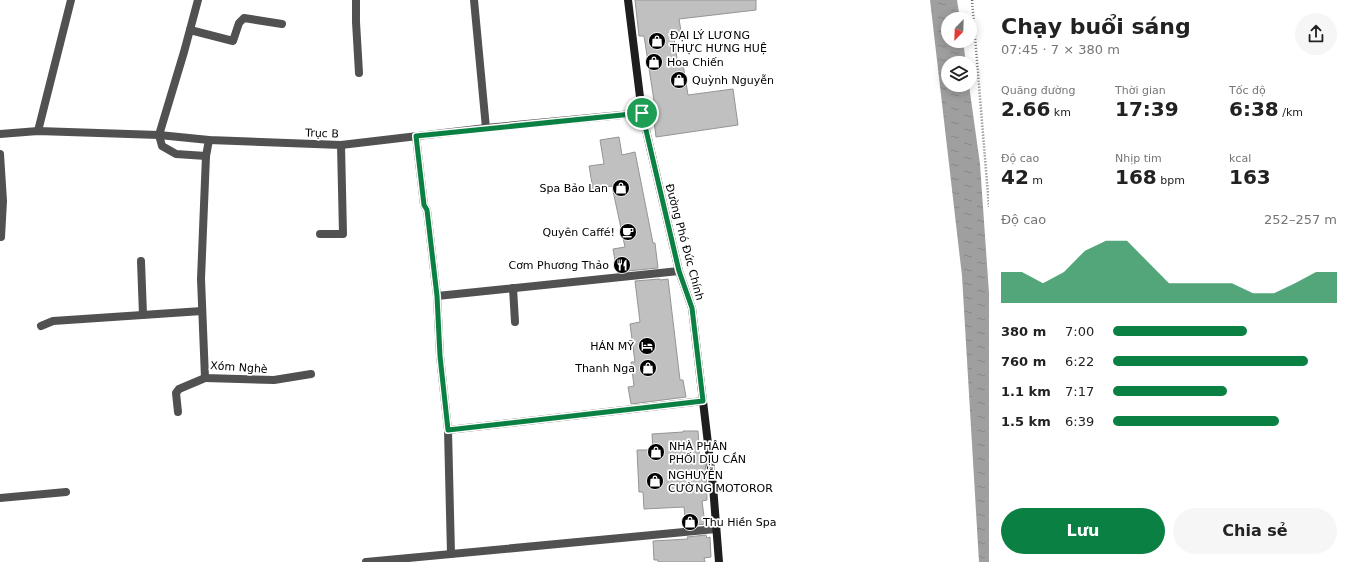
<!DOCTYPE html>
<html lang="vi">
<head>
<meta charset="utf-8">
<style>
	:root { --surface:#fff; --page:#f6f6f6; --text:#222; --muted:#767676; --accent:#0b8043 }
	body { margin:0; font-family:"DejaVu Sans",sans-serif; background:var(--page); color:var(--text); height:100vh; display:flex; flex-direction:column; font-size:15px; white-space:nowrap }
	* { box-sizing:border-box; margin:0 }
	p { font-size:13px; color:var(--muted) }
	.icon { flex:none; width:22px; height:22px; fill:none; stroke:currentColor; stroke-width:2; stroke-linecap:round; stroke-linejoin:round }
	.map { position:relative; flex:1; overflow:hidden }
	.details { display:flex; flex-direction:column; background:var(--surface); width:360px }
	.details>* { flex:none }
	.needle { width:26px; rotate:203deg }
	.fabs { position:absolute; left:941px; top:12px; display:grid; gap:8px }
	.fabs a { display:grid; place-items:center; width:36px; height:36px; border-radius:50%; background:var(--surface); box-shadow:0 2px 10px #0003; font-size:20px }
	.pin { position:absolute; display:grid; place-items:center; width:34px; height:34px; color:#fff; margin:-17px; border:2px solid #fff; border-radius:50%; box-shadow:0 1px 4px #0007 }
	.round { display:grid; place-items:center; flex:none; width:42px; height:42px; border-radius:21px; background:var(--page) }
	.headline { display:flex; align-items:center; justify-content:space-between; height:68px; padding:0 12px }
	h1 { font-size:22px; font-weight:700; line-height:30px }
	.stats { display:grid; grid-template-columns:repeat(3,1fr); gap:6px; height:68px; padding:4px 12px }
	.stats div { display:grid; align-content:center }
	.stats b { font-size:20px; font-weight:700 }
	.stats small { font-size:11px; font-weight:400 }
	.stats p { font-size:11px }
	.chart { height:112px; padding:8px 12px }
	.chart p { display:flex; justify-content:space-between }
	.chart svg { width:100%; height:72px; margin-top:4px; fill:var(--accent); opacity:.7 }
	.primary-button { display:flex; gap:8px; margin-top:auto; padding:8px 12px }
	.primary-button a { flex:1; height:46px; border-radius:24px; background:var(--accent); color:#fff; font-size:16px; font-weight:700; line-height:46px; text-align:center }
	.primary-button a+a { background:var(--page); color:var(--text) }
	ul { padding:0 12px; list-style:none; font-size:13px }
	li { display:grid; grid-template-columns:64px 48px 1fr; align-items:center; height:30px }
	li i { height:10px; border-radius:5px; background:var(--accent) }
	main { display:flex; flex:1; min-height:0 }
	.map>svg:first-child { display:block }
	.water { fill:url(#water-ripples) }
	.building { fill:#c0c0c0; stroke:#959595 }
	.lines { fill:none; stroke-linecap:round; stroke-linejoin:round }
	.path { stroke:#737373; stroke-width:2.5; stroke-dasharray:1 2; stroke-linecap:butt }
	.minor { stroke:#515151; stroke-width:8 }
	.secondary { stroke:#1e1e1e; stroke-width:8 }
	.route-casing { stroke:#fff; stroke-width:8 }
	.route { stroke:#0b8043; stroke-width:5 }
	.labels { text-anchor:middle; stroke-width:3.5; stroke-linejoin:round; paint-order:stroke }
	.poi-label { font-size:11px; fill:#000; stroke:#fff; text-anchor:start }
	.street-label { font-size:11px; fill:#000; stroke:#fff }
</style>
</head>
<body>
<main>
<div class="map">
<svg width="989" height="562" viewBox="0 0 989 562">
	<defs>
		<pattern id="water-ripples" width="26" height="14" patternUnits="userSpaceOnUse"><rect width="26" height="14" fill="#9f9f9f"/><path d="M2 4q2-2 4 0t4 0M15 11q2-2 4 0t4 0" fill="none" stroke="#878787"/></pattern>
	</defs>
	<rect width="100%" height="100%" fill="#fff"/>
	<path class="water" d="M 930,0 L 957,0 L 960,19 L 948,19 L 948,41 L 963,41 L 966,63 L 948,63 L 948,85 L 969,85 L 980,164 L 989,293 L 989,562 L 979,562 L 962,276 Z"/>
	<g class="building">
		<path d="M 635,0 L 756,0 L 756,10 L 679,19 L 681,31 L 673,32 L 678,65 L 683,64 L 688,95 L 733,89 L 738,125 L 656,137 L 654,120 L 657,120 L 644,36 L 639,36 Z"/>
		<path d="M 619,137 L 622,155 L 635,152 L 653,243 L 655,243 L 658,268 L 617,272 L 613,249 L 625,247 L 612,186 L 593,189 L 589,166 L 604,164 L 600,140 Z"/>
		<path d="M 660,279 L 660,280 L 668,279 L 680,380 L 683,380 L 686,397 L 631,404 L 628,387 L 634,386 L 631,362 L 635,362 L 630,324 L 640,322 L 635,281 Z"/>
		<path d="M 683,431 L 698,431 L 700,462 L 705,462 L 706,472 L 707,500 L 702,501 L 705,524 L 686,526 L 684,507 L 644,509 L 643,492 L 639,492 L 637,450 L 653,450 L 652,434 L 683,432 Z"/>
		<path d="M 706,535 L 707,538 L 710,537 L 711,557 L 704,558 L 705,562 L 658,562 L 658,560 L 654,560 L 653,541 L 688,539 L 687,537 Z"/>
	</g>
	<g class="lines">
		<path class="path" d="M 972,0 L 989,207"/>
		<g class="minor">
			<path d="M 198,0 L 184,52 L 159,135 L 162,146 L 176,154 L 206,156"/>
			<path d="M 356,0 L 356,22 L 359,73"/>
			<path d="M 474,0 L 486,128"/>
			<path d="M 190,30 L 233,41 L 239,23 L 244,18 L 282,24"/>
			<path d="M 38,131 L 71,0"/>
			<path d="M 0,134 L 38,131 L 159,135 L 209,140 L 341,145 L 486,128 L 642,113"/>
			<path d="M 416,136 L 424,205 L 427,210 L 437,296 L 440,356 L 448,430 L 451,554"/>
			<path d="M 209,140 L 206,156 L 201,279 L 205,378 L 274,380 L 311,374"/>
			<path d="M 0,154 L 3,201 L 1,237"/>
			<path d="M 320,234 L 343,234 L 341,145"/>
			<path d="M 141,261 L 143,315"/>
			<path d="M 513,288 L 515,322"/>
			<path d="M 437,296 L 679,271"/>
			<path d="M 41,326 L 53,321 L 202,311"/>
			<path d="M 178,412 L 176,393 L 179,389 L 205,378"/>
			<path d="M 448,430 L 703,401"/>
			<path d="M 0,498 L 66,492"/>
			<path d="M 366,562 L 716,529"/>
		</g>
		<path class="secondary" d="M 628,0 L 642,113 L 679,271 L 692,308 L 713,486 L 719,562"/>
	</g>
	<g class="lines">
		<g class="route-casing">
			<path id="route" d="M 642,113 L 679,271 L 692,308 L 703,401 L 448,430 L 440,356 L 437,296 L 427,210 L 424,205 L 416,136 Z"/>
		</g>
		<use href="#route" class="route"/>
	</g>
	<defs>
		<g id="shop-disc" transform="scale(0.9)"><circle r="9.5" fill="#000" stroke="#fff"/><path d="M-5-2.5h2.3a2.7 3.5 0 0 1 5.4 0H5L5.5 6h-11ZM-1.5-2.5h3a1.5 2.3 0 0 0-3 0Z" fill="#fff"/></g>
		<g id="cafe-disc" transform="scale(0.9)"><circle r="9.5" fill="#000" stroke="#fff"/><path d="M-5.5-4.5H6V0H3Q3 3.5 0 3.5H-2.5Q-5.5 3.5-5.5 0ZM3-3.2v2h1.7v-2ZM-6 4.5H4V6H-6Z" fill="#fff"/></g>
		<g id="restaurant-disc" transform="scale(0.9)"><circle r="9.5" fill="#000" stroke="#fff"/><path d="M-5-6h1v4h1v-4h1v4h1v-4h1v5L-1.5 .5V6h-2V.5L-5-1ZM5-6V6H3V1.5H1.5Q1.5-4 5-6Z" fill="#fff"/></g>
		<g id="hotel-disc" transform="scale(0.9)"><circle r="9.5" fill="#000" stroke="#fff"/><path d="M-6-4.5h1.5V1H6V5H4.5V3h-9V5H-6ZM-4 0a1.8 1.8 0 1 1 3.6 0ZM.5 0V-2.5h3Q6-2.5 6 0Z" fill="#fff"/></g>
	</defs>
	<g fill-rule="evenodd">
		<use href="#shop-disc" x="657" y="41"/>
		<use href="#shop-disc" x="654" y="62"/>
		<use href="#shop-disc" x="679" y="80"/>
		<use href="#shop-disc" x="621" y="188"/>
		<use href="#cafe-disc" x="628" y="232"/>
		<use href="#restaurant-disc" x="622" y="265"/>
		<use href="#hotel-disc" x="647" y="346"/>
		<use href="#shop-disc" x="648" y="368"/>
		<use href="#shop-disc" x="656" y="452"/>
		<use href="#shop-disc" x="655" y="481"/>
		<use href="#shop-disc" x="690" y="522"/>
	</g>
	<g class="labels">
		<g class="poi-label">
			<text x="670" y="39">ĐẠI LÝ LƯƠNG<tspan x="670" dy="13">THỰC HƯNG HUỆ</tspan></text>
			<text x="667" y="66">Hoa Chiến</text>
			<text x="692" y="84">Quỳnh Nguyễn</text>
			<text x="608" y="192" text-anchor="end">Spa Bảo Lan</text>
			<text x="615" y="236" text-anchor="end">Quyên Caffé!</text>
			<text x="609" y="269" text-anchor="end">Cơm Phương Thảo</text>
			<text x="634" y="350" text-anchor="end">HÁN MỸ</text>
			<text x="635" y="372" text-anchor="end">Thanh Nga</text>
			<text x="669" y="450">NHÀ PHÂN<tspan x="669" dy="13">PHỐI DỊU CẦN</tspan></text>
			<text x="668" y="479">NGHUYỄN<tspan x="668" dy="13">CƯỜNG MOTOROR</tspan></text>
			<text x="703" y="526">Thu Hiền Spa</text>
		</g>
		<g class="street-label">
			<text transform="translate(322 133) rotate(2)" y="4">Trục B</text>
			<text transform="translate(685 242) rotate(75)" y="4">Đường Phó Đức Chính</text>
			<text transform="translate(239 367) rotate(4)" y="4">Xóm Nghè</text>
		</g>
	</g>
</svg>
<div class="fabs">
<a><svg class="needle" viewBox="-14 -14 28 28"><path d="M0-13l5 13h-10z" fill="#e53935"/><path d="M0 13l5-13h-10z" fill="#767676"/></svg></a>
<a><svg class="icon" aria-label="layers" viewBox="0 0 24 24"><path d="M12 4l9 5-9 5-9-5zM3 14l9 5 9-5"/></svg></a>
</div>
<div class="pin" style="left:642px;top:113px;background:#1e9e55"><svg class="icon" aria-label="arrive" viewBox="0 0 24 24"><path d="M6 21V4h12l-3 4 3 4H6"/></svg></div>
</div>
<section class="details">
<div class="headline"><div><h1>Chạy buổi sáng</h1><p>07:45 · 7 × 380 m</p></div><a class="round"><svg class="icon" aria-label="share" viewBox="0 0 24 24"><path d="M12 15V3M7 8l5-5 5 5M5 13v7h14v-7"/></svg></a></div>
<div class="stats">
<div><p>Quãng đường</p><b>2.66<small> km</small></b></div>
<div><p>Thời gian</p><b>17:39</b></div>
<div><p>Tốc độ</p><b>6:38<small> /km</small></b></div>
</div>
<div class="stats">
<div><p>Độ cao</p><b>42<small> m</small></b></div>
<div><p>Nhịp tim</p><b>168<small> bpm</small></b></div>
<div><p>kcal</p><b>163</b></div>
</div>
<div class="chart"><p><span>Độ cao</span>252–257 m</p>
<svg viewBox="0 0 160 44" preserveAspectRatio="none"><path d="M0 44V25L10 25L20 32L30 25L40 12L50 6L60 6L70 19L80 32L90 32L100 32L110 32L120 38L130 38L140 32L150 25L160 25V44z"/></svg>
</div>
<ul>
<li><b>380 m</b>7:00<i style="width:60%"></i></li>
<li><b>760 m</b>6:22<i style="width:87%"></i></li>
<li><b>1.1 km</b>7:17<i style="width:51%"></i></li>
<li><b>1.5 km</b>6:39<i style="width:74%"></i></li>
</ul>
<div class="primary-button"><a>Lưu</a><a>Chia sẻ</a></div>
</section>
</main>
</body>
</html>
